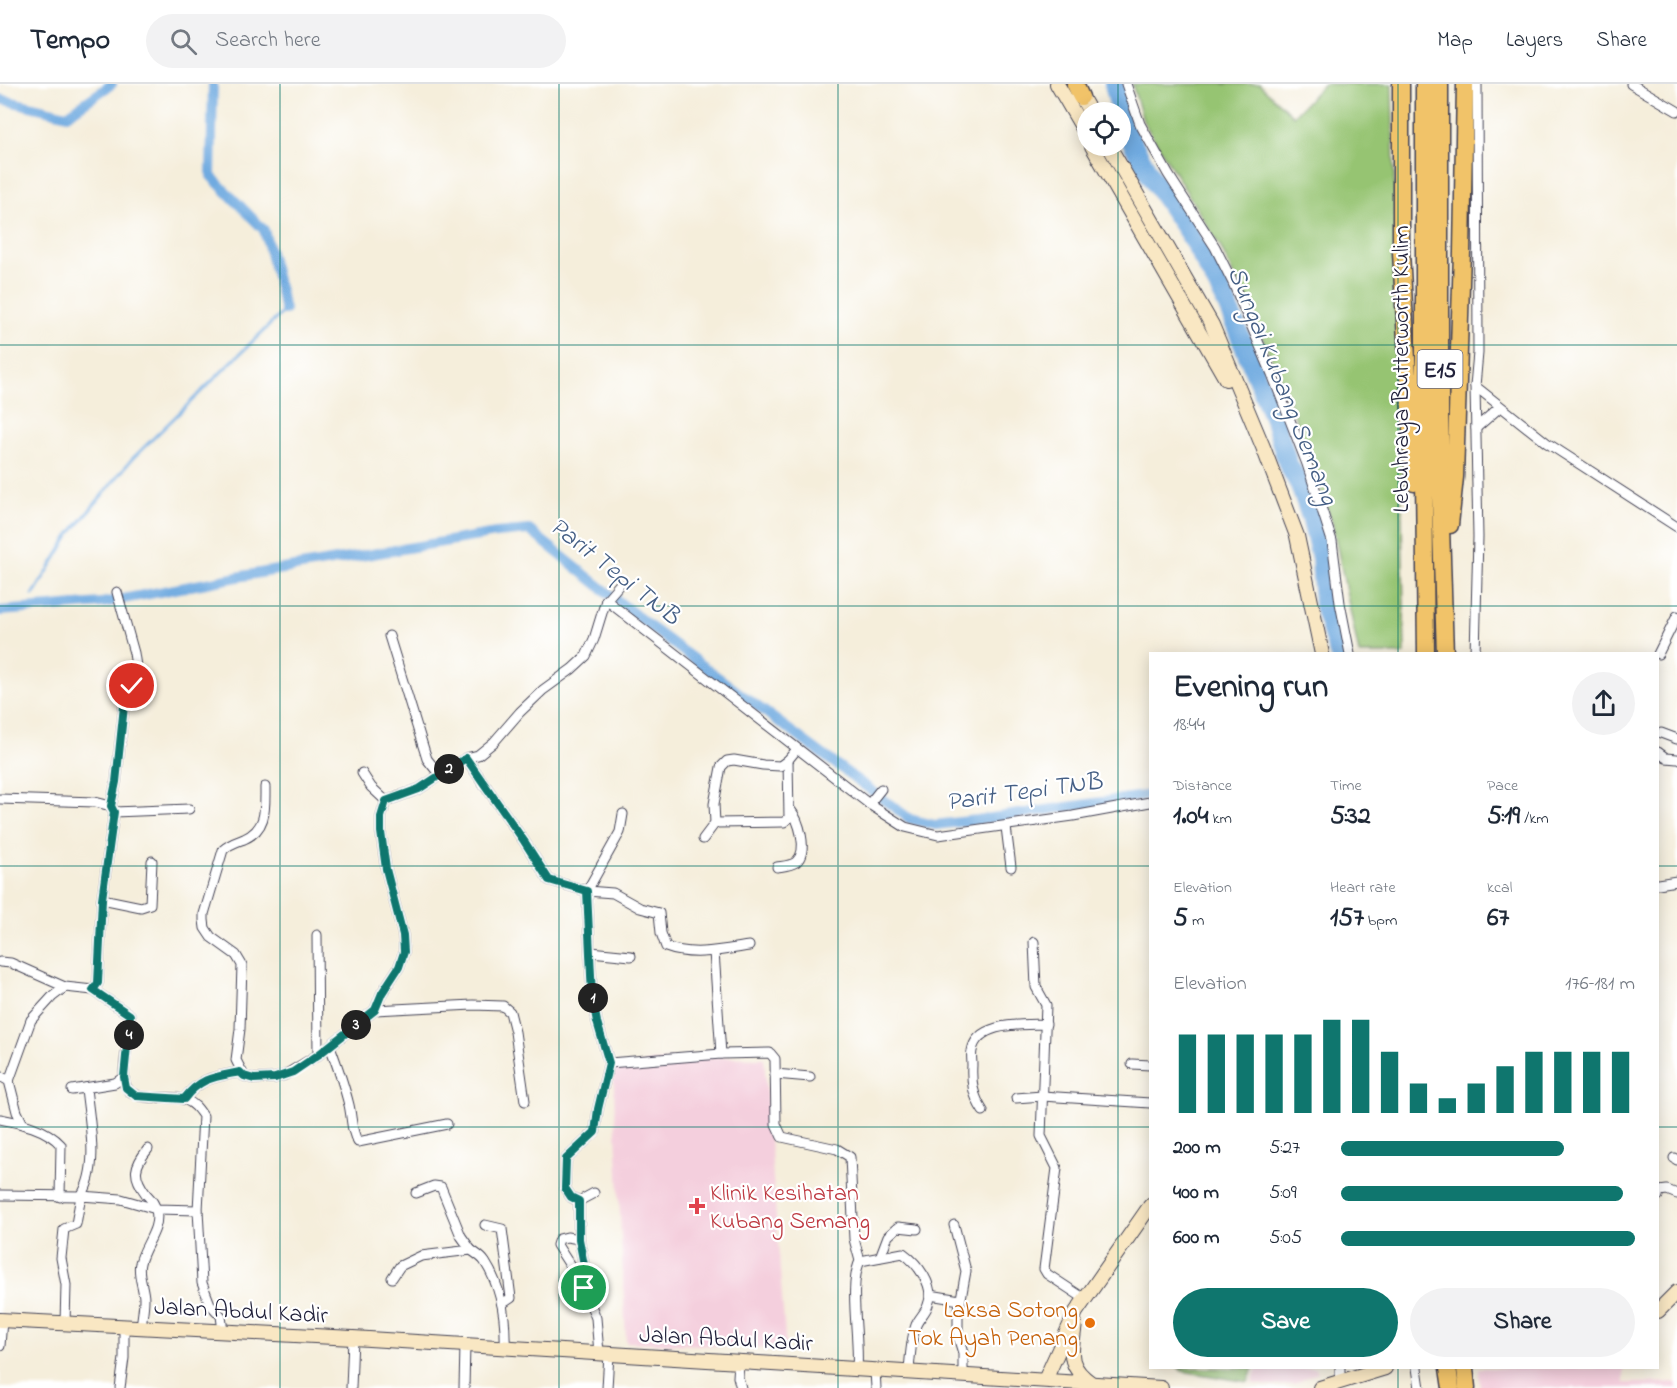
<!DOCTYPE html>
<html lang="en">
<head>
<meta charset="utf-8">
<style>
	:root { --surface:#fff; --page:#f2f2f3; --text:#1f2937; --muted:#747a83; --line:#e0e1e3; --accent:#0f766e }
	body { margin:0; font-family:"Indie Flower",sans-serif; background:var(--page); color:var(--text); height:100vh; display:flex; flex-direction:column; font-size:22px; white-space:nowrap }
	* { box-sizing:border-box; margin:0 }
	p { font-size:20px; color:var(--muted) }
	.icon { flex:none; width:33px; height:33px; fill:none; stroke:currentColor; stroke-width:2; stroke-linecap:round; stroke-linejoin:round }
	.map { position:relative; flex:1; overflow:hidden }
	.drawer { position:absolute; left:1149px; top:568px; width:510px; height:717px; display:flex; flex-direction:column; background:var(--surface); border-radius:0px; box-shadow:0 3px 15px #0003 }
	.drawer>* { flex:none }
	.fabs { position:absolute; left:1077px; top:18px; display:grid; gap:12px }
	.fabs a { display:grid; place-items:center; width:54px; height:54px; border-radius:50%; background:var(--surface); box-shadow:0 3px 15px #0003; font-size:30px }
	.pin { position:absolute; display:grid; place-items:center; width:51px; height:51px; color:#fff; margin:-26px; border:3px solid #fff; border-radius:50%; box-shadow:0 2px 6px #0007 }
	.km { position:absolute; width:30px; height:30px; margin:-15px; border-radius:50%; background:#222; color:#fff; font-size:16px; line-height:30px; text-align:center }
	.round { display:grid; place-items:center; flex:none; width:63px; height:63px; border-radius:32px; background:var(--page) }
	.overview { display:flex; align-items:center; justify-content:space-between; height:102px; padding:0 24px }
	h1 { font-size:33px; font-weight:800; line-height:45px }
	.stats { display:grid; grid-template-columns:repeat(3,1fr); gap:9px; height:102px; padding:6px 24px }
	.stats div { display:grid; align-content:center }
	.stats b { font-size:26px; font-weight:800 }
	.stats small { font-size:16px; font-weight:400 }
	.stats p { font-size:16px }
	.chart { height:168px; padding:12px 24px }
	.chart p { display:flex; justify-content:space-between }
	.chart svg { width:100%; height:108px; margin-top:6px; stroke:var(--accent); stroke-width:6 }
	.primary-button { display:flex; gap:12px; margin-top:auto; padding:12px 24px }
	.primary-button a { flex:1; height:69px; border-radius:36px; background:var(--accent); color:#fff; font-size:24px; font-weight:800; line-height:69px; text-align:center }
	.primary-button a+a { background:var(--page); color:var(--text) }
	ul { padding:0 24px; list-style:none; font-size:20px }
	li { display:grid; grid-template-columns:96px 72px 1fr; align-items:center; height:45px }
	li i { height:15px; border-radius:8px; background:var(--accent) }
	header { display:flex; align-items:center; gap:36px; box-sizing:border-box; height:84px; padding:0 30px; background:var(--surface); border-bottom:2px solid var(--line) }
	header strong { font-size:28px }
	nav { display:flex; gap:33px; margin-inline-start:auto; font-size:21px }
	.search { width:420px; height:54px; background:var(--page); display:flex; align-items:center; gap:15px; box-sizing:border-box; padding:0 21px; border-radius:33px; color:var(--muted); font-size:22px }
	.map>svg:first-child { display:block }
	.built { fill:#f4cfdd }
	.green { fill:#96c472; stroke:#5c7356; stroke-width:1.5 }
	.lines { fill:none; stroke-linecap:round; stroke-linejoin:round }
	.stream { stroke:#70aae0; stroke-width:3 }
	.canal { stroke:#70aae0; stroke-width:10 }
	.river { stroke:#70aae0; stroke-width:20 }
	.minor-casing { stroke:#424153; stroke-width:11 }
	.secondary-casing { stroke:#424153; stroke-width:16 }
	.motorway-casing { stroke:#424153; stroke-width:19 }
	.minor { stroke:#fff; stroke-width:9 }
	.secondary { stroke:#f9e7c3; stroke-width:14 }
	.motorway { stroke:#f1c369; stroke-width:16 }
	.route-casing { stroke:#fff; stroke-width:12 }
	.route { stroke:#0f766e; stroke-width:8 }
	.grid { fill:none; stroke:#0f766e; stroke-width:1.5; stroke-opacity:0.55 }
	.health-dot { fill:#e0444e; stroke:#fff; stroke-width:2 }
	.food-dot { fill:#e8710a; stroke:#fff; stroke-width:2 }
	.labels { text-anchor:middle; stroke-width:4.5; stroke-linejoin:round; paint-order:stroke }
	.shield { fill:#fff; stroke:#646476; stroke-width:1.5 }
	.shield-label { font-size:22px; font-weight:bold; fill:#22223b }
	.street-label { font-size:24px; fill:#22223b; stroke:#fff }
	.health-label { font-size:24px; fill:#be3a42; stroke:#fff; text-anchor:start }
	.food-label { font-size:24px; fill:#c56008; stroke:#fff; text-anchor:end }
	.water-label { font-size:26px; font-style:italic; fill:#455f85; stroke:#fff }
</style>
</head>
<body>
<header>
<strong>Tempo</strong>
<div class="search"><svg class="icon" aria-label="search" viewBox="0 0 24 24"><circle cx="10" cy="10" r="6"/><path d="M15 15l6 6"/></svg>Search here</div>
<nav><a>Map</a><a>Layers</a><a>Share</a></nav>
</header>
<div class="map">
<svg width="1677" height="1304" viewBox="0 0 1677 1304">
	<rect width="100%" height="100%" fill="#fff"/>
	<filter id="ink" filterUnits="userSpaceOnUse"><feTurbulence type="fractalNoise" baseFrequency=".0167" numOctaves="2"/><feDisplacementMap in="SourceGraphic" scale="12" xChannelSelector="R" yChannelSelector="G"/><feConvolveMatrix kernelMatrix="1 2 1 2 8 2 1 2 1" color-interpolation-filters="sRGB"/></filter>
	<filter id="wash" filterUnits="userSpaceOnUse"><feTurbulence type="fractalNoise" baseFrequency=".008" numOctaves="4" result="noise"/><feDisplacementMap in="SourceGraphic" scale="24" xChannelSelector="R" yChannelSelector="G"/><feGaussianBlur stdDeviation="1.35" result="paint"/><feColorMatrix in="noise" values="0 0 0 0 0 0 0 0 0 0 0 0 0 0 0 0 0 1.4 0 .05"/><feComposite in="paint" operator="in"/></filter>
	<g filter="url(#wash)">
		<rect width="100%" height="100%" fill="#f5eedb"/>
		<g class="built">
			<path d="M 717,973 L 764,974 L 786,1265 L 626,1258 L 613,986 L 653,977 Z"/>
			<path d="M 1257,1284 L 1315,1284 L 1318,1288 L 1294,1300 L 1271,1302 L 1252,1299 Z"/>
			<path d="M 1478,1284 L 1624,1284 L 1624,1299 L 1677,1298 L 1677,1304 L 1480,1304 Z"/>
		</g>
		<g class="green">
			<path d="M 1132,0 L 1259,0 L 1293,32 L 1324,0 L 1392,0 L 1405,570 L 1359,570 L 1332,438 L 1282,297 L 1221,164 L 1143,37 Z"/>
			<path d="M 1179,1284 L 1253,1284 L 1248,1298 L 1182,1287 Z"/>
		</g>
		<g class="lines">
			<path class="stream" d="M 33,511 L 71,449 L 132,375 L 285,226"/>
			<g class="canal">
				<path d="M 213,0 L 211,92 L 264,146 L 285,226"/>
				<path d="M 0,15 L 67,31 L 112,0"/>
				<path d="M 0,527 L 102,519 L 248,491 L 496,449 L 529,446 L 657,548 L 910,735 L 935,741 L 977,736 L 1150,711"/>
			</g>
			<path class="river" d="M 1114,0 L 1124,43 L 1151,93 L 1190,151 L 1224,213 L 1276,340 L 1288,380 L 1300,401 L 1311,433 L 1321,474 L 1324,522 L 1339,570"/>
		</g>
	</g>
	<g filter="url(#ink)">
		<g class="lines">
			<g class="minor-casing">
				<g id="minor">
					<path d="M 1126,0 L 1140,40 L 1168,90 L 1215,163 L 1233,199 L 1272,290 L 1307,380 L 1332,457 L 1340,519 L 1350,570"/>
					<path d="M 1631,0 L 1677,27"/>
					<path d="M 1475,302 L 1547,359 L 1677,443"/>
					<path d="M 1476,344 L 1500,323"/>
					<path d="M 606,516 L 869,720 L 905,743 L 938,751 L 1073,732 L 1150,718"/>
					<path d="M 389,552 L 427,675 L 439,690"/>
					<path d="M 1475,570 L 1478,453 L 1475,302 L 1478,269 L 1477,0"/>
					<path d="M 1658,570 L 1677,532"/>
					<path d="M 1661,649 L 1677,655"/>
					<path d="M 1658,668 L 1666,674 L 1677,675"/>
					<path d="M 466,674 L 524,757 L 549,796 L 587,807 L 613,809 L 640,824 L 659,829 L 661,849 L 666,863 C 692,873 723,866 749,862"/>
					<path d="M 362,689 L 371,703 L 386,717"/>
					<path d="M 265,703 C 265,725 267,745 244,755 C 236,758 229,760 223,766 L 204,830 L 204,836 L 205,844 L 211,853 L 236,871 L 242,881 L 240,945 L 236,976 L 244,992 L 254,995 L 275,994 L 285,991 L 318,971 L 375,926 L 382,909 L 399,883 L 404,868 L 403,851 L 386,785 L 381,749 L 381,733 L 386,717 L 419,705 L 466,674 L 478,671 L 494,658 L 520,628 L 543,606 L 572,585 L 586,572 L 594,555 L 606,516 L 619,501"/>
					<path d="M 0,715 L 95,718 L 111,722"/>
					<path d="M 869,720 L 881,705"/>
					<path d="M 114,728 L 189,725"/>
					<path d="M 715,739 L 784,738 L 789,734 L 788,676"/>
					<path d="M 1006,743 L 1011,783"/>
					<path d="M 703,755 L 715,739 L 714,720 L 721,683 L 727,677 L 734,676 L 763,681 L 780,682 L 788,676 L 797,665"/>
					<path d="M 777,783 C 783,782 790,782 796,778 C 809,767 799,736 790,725"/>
					<path d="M 1658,800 L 1677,797"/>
					<path d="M 102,815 L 141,823 L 150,820 L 152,777"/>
					<path d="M 317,851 L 318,971"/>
					<path d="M 1034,858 L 1036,903 L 1046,921 L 1041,1052 L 1057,1084 L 1044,1185 L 1047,1190 L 1085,1215"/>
					<path d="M 591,868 L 631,872"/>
					<path d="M 714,868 L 721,970"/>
					<path d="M 0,878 L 11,879 L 65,903 L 93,906 L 130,931 C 130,951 124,972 124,992 C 124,1025 167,1008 186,1016 C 195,1020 198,1025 203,1032 L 198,1126 L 202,1199 L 210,1220 L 221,1232 L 223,1247"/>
					<path d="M 93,906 L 98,899 L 102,815 L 114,728 L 111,722 L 116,698 L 124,622 L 137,589 L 134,569 L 117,508"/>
					<path d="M 375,926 L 473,921 L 503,922 L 510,928 L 515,948 L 525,1017"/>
					<path d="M 330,962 C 337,981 344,1001 349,1021 C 352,1033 351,1048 358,1058 L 447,1040"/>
					<path d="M 609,979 L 721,970 L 770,969 L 775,975 L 776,1040 L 782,1053 L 837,1065 L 850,1073 L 854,1155 L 860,1177 C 848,1202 860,1255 857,1285"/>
					<path d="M 1132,980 L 1150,981"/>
					<path d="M 775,990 L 810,993"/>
					<path d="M 0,992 L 9,997 L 17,1028 L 23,1040"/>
					<path d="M 9,997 L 31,936 L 52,913 L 65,903"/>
					<path d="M 72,1006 L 115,999 L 124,993"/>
					<path d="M 1016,1014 L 1042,1012 L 1150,1019"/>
					<path d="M 184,1015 C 201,993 215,993 240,988"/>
					<path d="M 983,1027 C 973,1012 971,998 972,981 C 972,977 971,971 972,967 C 977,937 1023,941 1046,940"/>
					<path d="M 0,1035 C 21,1039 46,1044 61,1061 L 60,1113"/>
					<path d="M 1674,1074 L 1677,1076"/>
					<path d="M 416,1109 L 434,1102 L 441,1103 L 461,1152 L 471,1166"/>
					<path d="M 594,1109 L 579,1117 L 571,1113 L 565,1104 L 566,1075 L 595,1048 L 598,1025 L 609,979 L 597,938 L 592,912 L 587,807 L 620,748 L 623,730"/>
					<path d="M 0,1111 L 81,1112 C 100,1084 89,1036 86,1004"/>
					<path d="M 1658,1112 L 1659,1107 L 1667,1106 L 1677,1110"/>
					<path d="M 579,1117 L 579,1155 L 584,1181 L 584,1204 L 596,1234 L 599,1269"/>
					<path d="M 485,1141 L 502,1145 L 511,1214 L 502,1220"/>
					<path d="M 954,1141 L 966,1187 L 958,1231 L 958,1253 L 963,1269 L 963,1291"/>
					<path d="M 579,1155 L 567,1153 L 559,1155 L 557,1161 L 583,1202"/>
					<path d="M 880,1173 L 888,1152 L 898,1143 L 917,1145"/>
					<path d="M 860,1177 L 903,1169 C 917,1179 936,1202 928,1221 C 926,1228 919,1234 916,1241 C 911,1255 910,1273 909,1288"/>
					<path d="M 392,1194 L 400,1182 L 421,1172 L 471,1166 C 475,1169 482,1173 485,1178 C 501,1203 506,1234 505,1263"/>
					<path d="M 930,1211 L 960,1216"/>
					<path d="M 65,1239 L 66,1201 L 61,1174 L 64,1145 L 76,1140 L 81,1112 L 121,1115 L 156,1125 L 198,1126"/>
					<path d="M 141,1243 C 142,1234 144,1224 144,1215 C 144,1204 137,1190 140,1179 C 144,1161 161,1145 156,1126 C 155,1120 150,1114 146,1110 C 132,1091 134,1082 148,1065"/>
					<path d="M 0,1262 L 2,1236"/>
					<path d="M 739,1278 L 738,1293 L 741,1304"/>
					<path d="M 1340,1284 L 1340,1298"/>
					<path d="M 1417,1284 L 1420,1304"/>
					<path d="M 875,1286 L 876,1304"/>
					<path d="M 120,1304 L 124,1274 L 124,1242"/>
					<path d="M 351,1304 L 353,1254"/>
					<path d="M 464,1304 L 465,1261"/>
					<path d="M 607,1304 L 609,1270"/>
				</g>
			</g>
			<g class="secondary-casing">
				<g id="secondary">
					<path d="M 1057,0 L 1088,53"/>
					<path d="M 1077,5 L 1090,28"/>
					<path d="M 1092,62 L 1226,295"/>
					<path d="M 1109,62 L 1212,241 L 1263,363 L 1297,452 L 1322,570"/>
					<path d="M 1658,1227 L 1677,1208"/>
					<path d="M 0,1236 L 353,1254 L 1161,1304"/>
					<path d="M 1075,1239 C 1072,1267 1065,1281 1091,1299"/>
					<path d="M 1045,1296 L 1076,1228 L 1150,1122"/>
					<path d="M 1320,1304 L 1385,1284"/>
				</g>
			</g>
			<g class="motorway-casing">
				<g id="motorway">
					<path d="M 1075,0 L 1081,13"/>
					<path d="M 1401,0 L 1401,168 L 1414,399"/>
					<path d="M 1424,0 L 1424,393 L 1426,570"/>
					<path d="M 1440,0 L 1440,411 L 1445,570"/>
					<path d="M 1450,441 L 1455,393 L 1462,168 L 1465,0"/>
					<path d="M 1448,1284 L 1451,1304"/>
					<path d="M 1465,1284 L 1467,1304"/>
				</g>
			</g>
			<use href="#minor" class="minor"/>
			<use href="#secondary" class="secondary"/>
			<use href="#motorway" class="motorway"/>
		</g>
	</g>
	<g class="lines" filter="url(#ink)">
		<g class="route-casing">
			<path id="route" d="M 132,602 L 124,622 L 116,698 L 111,722 L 114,728 L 102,815 L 98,899 L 93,906 L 130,931 L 124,993 L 126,1004 L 136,1012 L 184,1015 C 201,993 215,993 240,988 L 244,992 L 254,995 L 275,994 L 293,988 L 318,971 L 375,926 L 382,909 L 399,883 L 404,868 L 403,851 L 386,785 L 381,748 L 381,733 L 386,717 L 419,705 L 466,674 L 524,757 L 549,796 L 587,807 L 592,912 L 597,938 L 609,979 L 598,1025 L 595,1048 L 566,1075 L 565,1104 L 571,1113 L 579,1117 L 579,1155 L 584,1181 L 584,1204"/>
		</g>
		<use href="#route" class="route"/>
	</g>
	<path class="grid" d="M 280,0 L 280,1304M 559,0 L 559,1304M 838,0 L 838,1304M 1118,0 L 1118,28M 1398,0 L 1398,570M 1118,62 L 1118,1304M 0,261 L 1677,261M 0,522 L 1677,522M 0,782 L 1150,782M 1658,782 L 1677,782M 0,1043 L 1150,1043M 1658,1043 L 1677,1043M 1398,1284 L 1398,1304"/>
	<path class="health-dot" d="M694 1113h6v6h6v6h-6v6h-6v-6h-6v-6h6z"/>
	<circle class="food-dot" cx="1090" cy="1239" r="6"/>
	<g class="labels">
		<rect class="shield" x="1417.5" y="266" width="45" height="38" rx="4.5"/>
		<g class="shield-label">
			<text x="1440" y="293">E15</text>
		</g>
		<g class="street-label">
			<text transform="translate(1400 285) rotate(-90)" y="8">Lebuhraya Butterworth Kulim</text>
			<text transform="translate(241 1226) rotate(3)" y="8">Jalan Abdul Kadir</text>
			<text transform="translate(726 1254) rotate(3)" y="8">Jalan Abdul Kadir</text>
		</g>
		<g class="health-label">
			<text x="710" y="1116">Klinik Kesihatan<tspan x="710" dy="28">Kubang Semang</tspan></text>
		</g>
		<g class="food-label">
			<text x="1078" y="1233">Laksa Sotong<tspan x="1078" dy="28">Tok Ayah Penang</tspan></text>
		</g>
		<g class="water-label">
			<text transform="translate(1284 301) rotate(68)" y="9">Sungai Kubang Semang</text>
			<text transform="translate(616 486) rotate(38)" y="9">Parit Tepi TNB</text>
			<text transform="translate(1024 706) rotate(-8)" y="9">Parit Tepi TNB</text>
		</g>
	</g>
</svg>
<div class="fabs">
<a><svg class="icon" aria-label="locate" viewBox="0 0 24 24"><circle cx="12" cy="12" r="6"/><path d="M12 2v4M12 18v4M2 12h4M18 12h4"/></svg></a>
</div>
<div class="pin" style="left:584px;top:1204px;background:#1e9e55"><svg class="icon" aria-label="arrive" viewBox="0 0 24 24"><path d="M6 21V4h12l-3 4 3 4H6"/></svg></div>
<div class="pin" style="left:132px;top:602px;background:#d93025"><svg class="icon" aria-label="check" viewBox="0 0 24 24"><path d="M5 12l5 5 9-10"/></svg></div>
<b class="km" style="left:593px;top:914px">1</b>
<b class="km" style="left:449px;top:685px">2</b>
<b class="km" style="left:356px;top:941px">3</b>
<b class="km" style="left:129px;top:951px">4</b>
<section class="drawer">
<div class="overview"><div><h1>Evening run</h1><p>18:44</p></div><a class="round"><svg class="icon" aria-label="share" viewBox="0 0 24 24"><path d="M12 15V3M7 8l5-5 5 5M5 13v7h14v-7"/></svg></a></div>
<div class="stats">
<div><p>Distance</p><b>1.04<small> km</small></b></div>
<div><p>Time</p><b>5:32</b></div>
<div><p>Pace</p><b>5:19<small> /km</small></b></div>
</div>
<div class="stats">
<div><p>Elevation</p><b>5<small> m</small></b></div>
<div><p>Heart rate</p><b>157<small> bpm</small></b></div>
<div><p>kcal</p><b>67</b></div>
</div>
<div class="chart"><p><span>Elevation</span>176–181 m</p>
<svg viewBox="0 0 160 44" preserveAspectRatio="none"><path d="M5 44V12M15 44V12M25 44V12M35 44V12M45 44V12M55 44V6M65 44V6M75 44V19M85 44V32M95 44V38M105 44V32M115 44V25M125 44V19M135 44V19M145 44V19M155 44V19"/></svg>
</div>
<ul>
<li><b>200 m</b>5:27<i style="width:76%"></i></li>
<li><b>400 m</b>5:09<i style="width:96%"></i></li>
<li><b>600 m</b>5:05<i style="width:100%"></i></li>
</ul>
<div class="primary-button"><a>Save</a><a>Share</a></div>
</section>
</div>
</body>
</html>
